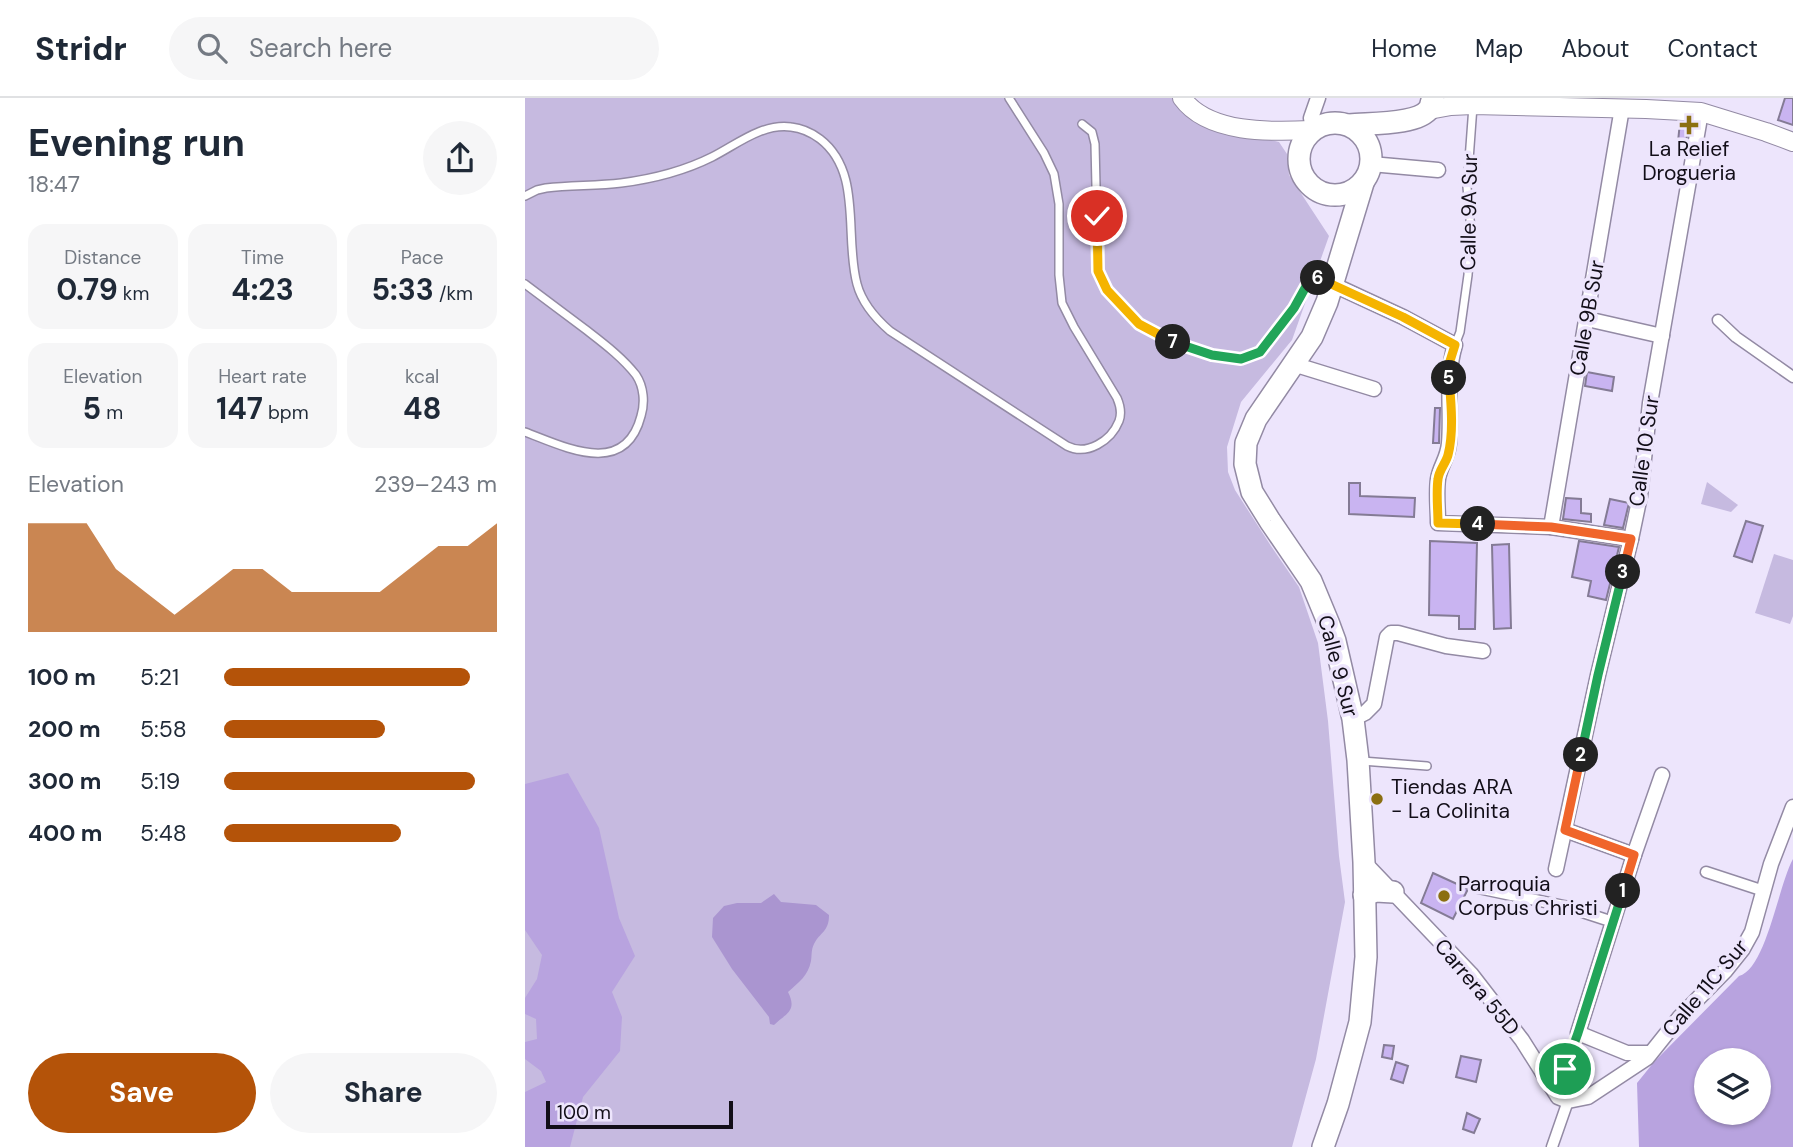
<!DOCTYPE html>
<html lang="en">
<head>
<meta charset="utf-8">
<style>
	:root { --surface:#fff; --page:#f6f6f7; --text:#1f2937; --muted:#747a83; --line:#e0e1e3; --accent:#b45309 }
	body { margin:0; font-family:"DM Sans",sans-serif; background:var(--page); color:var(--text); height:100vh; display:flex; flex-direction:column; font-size:26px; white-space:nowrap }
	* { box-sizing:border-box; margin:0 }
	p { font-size:23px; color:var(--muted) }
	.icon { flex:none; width:38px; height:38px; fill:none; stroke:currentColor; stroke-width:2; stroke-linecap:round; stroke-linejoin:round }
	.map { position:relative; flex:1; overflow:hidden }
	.details { display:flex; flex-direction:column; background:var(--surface); width:525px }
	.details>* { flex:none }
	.controls { position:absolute; left:1169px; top:950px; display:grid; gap:14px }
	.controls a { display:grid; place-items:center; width:77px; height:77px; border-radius:50%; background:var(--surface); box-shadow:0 2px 5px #0004; font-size:35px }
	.scale { position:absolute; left:21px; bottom:18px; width:187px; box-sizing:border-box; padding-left:7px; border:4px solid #120e18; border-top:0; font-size:19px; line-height:24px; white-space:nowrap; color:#120e18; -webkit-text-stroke:5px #ede5fc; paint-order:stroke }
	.pin { position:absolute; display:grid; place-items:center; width:60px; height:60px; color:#fff; margin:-30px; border:4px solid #fff; border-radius:50%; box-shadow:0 2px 7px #0007 }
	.km { position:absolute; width:35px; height:35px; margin:-18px; border-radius:50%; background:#222; color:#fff; font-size:19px; line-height:35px; text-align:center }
	.round { display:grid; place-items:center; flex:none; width:74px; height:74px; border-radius:37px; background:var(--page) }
	.overview { display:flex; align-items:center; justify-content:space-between; height:119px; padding:0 28px }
	h1 { font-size:38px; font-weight:700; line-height:52px }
	.metrics { display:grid; grid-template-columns:repeat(3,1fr); gap:10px; height:119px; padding:7px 28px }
	.metrics div { display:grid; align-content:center; border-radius:18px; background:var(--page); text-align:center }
	.metrics b { font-size:30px; font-weight:700 }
	.metrics small { font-size:19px; font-weight:400 }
	.metrics p { font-size:19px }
	.chart { height:196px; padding:14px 28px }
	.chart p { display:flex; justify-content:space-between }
	.chart svg { width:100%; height:126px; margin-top:7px; fill:var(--accent); opacity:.7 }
	.action { display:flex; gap:14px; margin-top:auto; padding:14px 28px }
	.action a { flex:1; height:80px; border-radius:42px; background:var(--accent); color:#fff; font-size:28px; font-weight:700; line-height:80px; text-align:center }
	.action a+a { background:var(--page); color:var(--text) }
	ul { padding:0 28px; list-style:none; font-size:23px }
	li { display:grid; grid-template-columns:112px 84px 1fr; align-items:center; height:52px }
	li i { height:18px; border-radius:9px; background:var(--accent) }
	header { display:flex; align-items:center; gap:42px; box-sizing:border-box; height:98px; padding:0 35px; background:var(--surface); border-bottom:2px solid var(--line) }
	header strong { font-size:33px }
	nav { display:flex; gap:38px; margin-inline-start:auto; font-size:24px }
	.search { width:490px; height:63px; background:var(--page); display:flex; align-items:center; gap:18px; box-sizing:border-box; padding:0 24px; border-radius:38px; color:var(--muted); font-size:26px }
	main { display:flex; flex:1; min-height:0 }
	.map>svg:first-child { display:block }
	.green { fill:#c6bae0 }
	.forest { fill:#b8a3df; fill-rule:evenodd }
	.water { fill:#aa95d0 }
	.building { fill:#c9b4f1; stroke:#847b95; stroke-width:2 }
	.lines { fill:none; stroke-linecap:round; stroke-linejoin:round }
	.service-casing { stroke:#938aa4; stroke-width:10 }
	.pedestrian-casing { stroke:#938aa4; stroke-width:13 }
	.minor-casing { stroke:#938aa4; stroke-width:17 }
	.tertiary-casing { stroke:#938aa4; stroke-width:20 }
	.secondary-casing { stroke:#938aa4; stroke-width:24 }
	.service { stroke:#fff; stroke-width:7 }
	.pedestrian { stroke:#fff; stroke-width:10 }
	.minor { stroke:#fff; stroke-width:14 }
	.tertiary { stroke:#fff; stroke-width:18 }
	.secondary { stroke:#fff; stroke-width:21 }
	.split-1-casing { stroke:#fff; stroke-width:14 }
	.split-2-casing { stroke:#fff; stroke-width:14 }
	.split-3-casing { stroke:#fff; stroke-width:14 }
	.split-4-casing { stroke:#fff; stroke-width:14 }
	.split-5-casing { stroke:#fff; stroke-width:14 }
	.split-6-casing { stroke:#fff; stroke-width:14 }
	.split-7-casing { stroke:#fff; stroke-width:14 }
	.split-8-casing { stroke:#fff; stroke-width:14 }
	.split-1 { stroke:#22a559; stroke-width:9 }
	.split-2 { stroke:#f0652b; stroke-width:9 }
	.split-3 { stroke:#22a559; stroke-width:9 }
	.split-4 { stroke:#f0652b; stroke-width:9 }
	.split-5 { stroke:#f5b400; stroke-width:9 }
	.split-6 { stroke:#f5b400; stroke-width:9 }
	.split-7 { stroke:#22a559; stroke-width:9 }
	.split-8 { stroke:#f5b400; stroke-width:9 }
	.poi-dot { fill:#8b6f11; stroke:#ede5fc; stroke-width:2.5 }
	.labels { text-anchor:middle; stroke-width:7; stroke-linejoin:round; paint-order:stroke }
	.poi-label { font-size:21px; fill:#120e18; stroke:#ede5fc; text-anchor:start }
	.street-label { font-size:21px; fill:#120e18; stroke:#ede5fc }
</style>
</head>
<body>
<header>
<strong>Stridr</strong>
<div class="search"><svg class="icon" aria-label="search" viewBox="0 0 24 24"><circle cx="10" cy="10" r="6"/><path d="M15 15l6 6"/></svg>Search here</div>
<nav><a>Home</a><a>Map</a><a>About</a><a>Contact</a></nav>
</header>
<main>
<section class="details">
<div class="overview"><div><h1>Evening run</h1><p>18:47</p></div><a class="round"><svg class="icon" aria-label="share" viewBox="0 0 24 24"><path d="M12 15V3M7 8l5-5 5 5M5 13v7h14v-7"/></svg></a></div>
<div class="metrics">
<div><p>Distance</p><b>0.79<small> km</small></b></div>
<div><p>Time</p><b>4:23</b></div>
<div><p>Pace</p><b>5:33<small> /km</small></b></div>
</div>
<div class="metrics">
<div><p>Elevation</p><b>5<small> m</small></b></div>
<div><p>Heart rate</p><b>147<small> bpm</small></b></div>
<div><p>kcal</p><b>48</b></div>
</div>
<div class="chart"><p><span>Elevation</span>239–243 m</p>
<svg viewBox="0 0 160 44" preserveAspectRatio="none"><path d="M0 44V6L10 6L20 6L30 22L40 30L50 38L60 30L70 22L80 22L90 30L100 30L110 30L120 30L130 22L140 14L150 14L160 6V44z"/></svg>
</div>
<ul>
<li><b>100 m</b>5:21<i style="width:90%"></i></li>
<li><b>200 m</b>5:58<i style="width:59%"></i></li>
<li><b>300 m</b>5:19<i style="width:92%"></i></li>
<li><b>400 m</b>5:48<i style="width:65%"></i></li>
</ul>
<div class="action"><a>Save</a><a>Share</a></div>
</section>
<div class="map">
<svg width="1268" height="1049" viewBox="0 0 1268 1049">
	<rect width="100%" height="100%" fill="#ede5fc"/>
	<g class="green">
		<path d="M 0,0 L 654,0 L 692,28 L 754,44 L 762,56 L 764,77 L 804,138 L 767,242 L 716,304 L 702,349 L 703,374 L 710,392 L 746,448 L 774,489 L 793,545 L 803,623 L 814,758 L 820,804 L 791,961 L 767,1049 L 0,1049 Z"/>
		<path d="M 1182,384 L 1213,407 L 1206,414 L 1176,406 Z"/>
		<path d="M 1249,456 L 1268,462 L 1268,518 L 1265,526 L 1230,515 Z"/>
	</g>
	<g class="forest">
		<path d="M 43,675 L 74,730 L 94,820 L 110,858 L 87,894 L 97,919 L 95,953 L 58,999 L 45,1049 L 0,1049 L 0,994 L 21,984 L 16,973 L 0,961 L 0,944 L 12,941 L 11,921 L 0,916 L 0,900 L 12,881 L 17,857 L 0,832 L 0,686 Z"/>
		<path d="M 1268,761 L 1268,1049 L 1114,1049 L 1112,985 L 1129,964 L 1214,878 C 1241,872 1254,785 1268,761 ZM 1234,962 L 1234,1015 L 1181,1015 L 1181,962 Z"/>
	</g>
	<path class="water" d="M 249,796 L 256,804 L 291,807 L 304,817 C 304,834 295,834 289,846 C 286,852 287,857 286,863 C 283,878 274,884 263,894 C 273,914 260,916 249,927 L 245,926 L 244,919 L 207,871 L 187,839 L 188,820 L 199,808 L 212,805 L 236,805 Z"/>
	<g class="building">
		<path d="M 1260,0 L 1268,0 L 1268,27 L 1253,22 Z"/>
		<path d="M 1155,24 L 1164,25 L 1161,44 L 1153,44 Z"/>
		<path d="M 1062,274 L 1089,279 L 1087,293 L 1060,288 Z"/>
		<path d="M 910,310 L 915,310 L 914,345 L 908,345 Z"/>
		<path d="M 824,385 L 835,385 L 835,398 L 890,400 L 889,419 L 824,416 Z"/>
		<path d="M 1041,400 L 1056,401 L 1056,415 L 1066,416 L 1066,424 L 1038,421 Z"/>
		<path d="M 1085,401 L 1104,405 L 1098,430 L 1079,427 Z"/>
		<path d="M 1221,423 L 1238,428 L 1227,464 L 1209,458 Z"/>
		<path d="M 905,443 L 952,445 L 950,531 L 934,531 L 934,518 L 904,517 Z"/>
		<path d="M 1054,443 L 1094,449 L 1081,502 L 1063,498 L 1066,483 L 1047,479 Z"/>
		<path d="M 984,446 L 986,530 L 969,531 L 967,447 Z"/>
		<path d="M 908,775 L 943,791 L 928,821 L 896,805 Z"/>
		<path d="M 859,947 L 869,948 L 867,961 L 857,959 Z"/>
		<path d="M 936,958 L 956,962 L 951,984 L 931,979 Z"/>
		<path d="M 871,964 L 883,968 L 878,985 L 866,981 Z"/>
		<path d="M 942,1015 L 955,1021 L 949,1035 L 938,1031 Z"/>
	</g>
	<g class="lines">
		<g class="service-casing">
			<g id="service">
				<path d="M 557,26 L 567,34 L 570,46 L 573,172 L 582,192 L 614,226 L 647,243 L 686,257 L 716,261 L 735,255 L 770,210 L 784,183 C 791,177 796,182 804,185"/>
				<path d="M 0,98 L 12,92 L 21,90 C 46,87 71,88 96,85 C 127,81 159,73 187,59 C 211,47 237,25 266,29 C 276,30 287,35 295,41 C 338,74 319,138 332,186 C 337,205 350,220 365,233 L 542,348 C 562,358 586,343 594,323 C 597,315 595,307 592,300 L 549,229 L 537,205 L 534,177 L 534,106 L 529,76 L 519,55 L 484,0"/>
				<path d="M 0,186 C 20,201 40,216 60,231 C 78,245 97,259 111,277 C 119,289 120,305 116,318 C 100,380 40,349 0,334"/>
				<path d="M 930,247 L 935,234 L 943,177 L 946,132 L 942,89 L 948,8"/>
				<path d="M 837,663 L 902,668"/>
			</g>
		</g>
		<g class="pedestrian-casing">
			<g id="pedestrian">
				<path d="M 1193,222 L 1211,239 L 1268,279"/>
				<path d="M 1181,774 L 1239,793"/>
				<path d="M 953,790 L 1039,808 L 1088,824"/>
				<path d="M 1040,971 L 1053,935"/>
				<path d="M 1027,1049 L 1043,1003"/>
			</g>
		</g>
		<g class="minor-casing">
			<g id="minor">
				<path d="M 788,31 L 786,20 L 793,0"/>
				<path d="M 846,66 L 913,72"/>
				<path d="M 809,187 L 878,219 L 930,247 C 920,280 927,311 924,345 C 923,360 915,368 913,381 C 911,395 913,411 913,425 L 1026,429 L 1106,441"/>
				<path d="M 1062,221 L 1137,238"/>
				<path d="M 768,266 L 849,291"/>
				<path d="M 1026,429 L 1097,10"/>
				<path d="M 828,621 L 840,615 L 849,606 L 862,539 L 866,535 L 873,535 L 921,548 L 958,553"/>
				<path d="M 1040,732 L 1109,757"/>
				<path d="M 839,764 L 946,876 L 997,942 L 1033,999 L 1043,1003 L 1063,999 L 1122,960 L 1154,920 L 1201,872 L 1217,852 L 1227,834 L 1246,766 L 1268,709"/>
				<path d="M 1031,771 L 1073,577 L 1106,441 L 1115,398 L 1125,305 L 1176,14"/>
				<path d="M 1125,955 L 1102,955 L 1053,935 L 1109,757 L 1137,677"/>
			</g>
		</g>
		<g class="tertiary-casing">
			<g id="tertiary">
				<path d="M 657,0 C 683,36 746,34 786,32"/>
				<path d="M 904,12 L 926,8 L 948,7 L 1121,11 L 1176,14 L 1241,34 L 1268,44"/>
			</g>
		</g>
		<g class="secondary-casing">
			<g id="secondary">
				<circle cx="810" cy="61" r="36"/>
				<path d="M 825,27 C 843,25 893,27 904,11 C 906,8 906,4 908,0"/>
				<path d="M 839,797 L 851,793 L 868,794"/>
				<path d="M 798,1049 L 813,1006 L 835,924 L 841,859 L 839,764 L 833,662 L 828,621 L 810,543 L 803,524 L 786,483 L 745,423 L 727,394 L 720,366 L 721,345 L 731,321 L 787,239 L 802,204 L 838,85"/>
			</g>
		</g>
		<use href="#service" class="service"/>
		<use href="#pedestrian" class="pedestrian"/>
		<use href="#minor" class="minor"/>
		<use href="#tertiary" class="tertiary"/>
		<use href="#secondary" class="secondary"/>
	</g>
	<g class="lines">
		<g class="split-1-casing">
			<path id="split-1" d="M 1040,971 L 1053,935 L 1098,793"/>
		</g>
		<g class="split-2-casing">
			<path id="split-2" d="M 1056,657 L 1040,732 L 1109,757 L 1098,793"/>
		</g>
		<g class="split-3-casing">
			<path id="split-3" d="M 1056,657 L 1073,577 L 1098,474"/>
		</g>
		<g class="split-4-casing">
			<path id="split-4" d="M 953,426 L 1026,429 L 1106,441 L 1098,474"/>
		</g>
		<g class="split-5-casing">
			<path id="split-5" d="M 924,280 C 926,304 929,334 923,357 C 921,365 914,372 913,381 C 911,395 913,411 913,425 L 953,426"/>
		</g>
		<g class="split-6-casing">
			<path id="split-6" d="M 793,180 L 878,219 L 930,247 L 925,263 L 924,280"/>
		</g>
		<g class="split-7-casing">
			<path id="split-7" d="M 648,244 L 687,257 L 716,261 L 735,254 L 769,210 L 784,183 L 787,180 L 793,180"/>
		</g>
		<g class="split-8-casing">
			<path id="split-8" d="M 572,118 L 573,173 L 582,192 L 614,226 L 648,244"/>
		</g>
		<use href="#split-1" class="split-1"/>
		<use href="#split-2" class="split-2"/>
		<use href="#split-3" class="split-3"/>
		<use href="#split-4" class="split-4"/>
		<use href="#split-5" class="split-5"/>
		<use href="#split-6" class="split-6"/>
		<use href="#split-7" class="split-7"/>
		<use href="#split-8" class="split-8"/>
	</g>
	<g class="poi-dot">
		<path d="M1160.5 16.5h7v7h7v7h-7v7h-7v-7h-7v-7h7z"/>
		<circle cx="852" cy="701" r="7"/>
		<circle cx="919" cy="798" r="7"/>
	</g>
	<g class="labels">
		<g class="poi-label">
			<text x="1164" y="58" text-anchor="middle">La Relief<tspan x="1164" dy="24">Drogueria</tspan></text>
			<text x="866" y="696">Tiendas ARA<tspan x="866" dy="24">- La Colinita</tspan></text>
			<text x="933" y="793">Parroquia<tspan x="933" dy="24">Corpus Christi</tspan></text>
		</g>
		<g class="street-label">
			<text transform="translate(944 114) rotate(-89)" y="7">Calle 9A Sur</text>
			<text transform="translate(1062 220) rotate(-80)" y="7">Calle 9B Sur</text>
			<text transform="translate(1119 353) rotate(-82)" y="7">Calle 10 Sur</text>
			<text transform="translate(813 568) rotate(75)" y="7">Calle 9 Sur</text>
			<text transform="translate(952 889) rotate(50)" y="7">Carrera 55D</text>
			<text transform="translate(1180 890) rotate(-50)" y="7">Calle 11C Sur</text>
		</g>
	</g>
</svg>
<div class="controls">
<a><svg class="icon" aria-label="layers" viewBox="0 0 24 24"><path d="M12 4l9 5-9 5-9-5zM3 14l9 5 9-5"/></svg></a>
</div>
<div class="scale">100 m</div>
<div class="pin" style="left:1040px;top:971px;background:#1e9e55"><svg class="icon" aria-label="arrive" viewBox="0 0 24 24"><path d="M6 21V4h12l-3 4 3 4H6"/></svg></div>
<div class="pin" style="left:572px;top:118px;background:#d93025"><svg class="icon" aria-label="check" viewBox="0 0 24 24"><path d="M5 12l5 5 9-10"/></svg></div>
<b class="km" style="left:1098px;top:793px">1</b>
<b class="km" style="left:1056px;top:657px">2</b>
<b class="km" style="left:1098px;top:474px">3</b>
<b class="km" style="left:953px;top:426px">4</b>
<b class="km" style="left:924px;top:280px">5</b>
<b class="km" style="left:793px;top:180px">6</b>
<b class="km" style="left:648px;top:244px">7</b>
</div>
</main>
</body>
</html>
